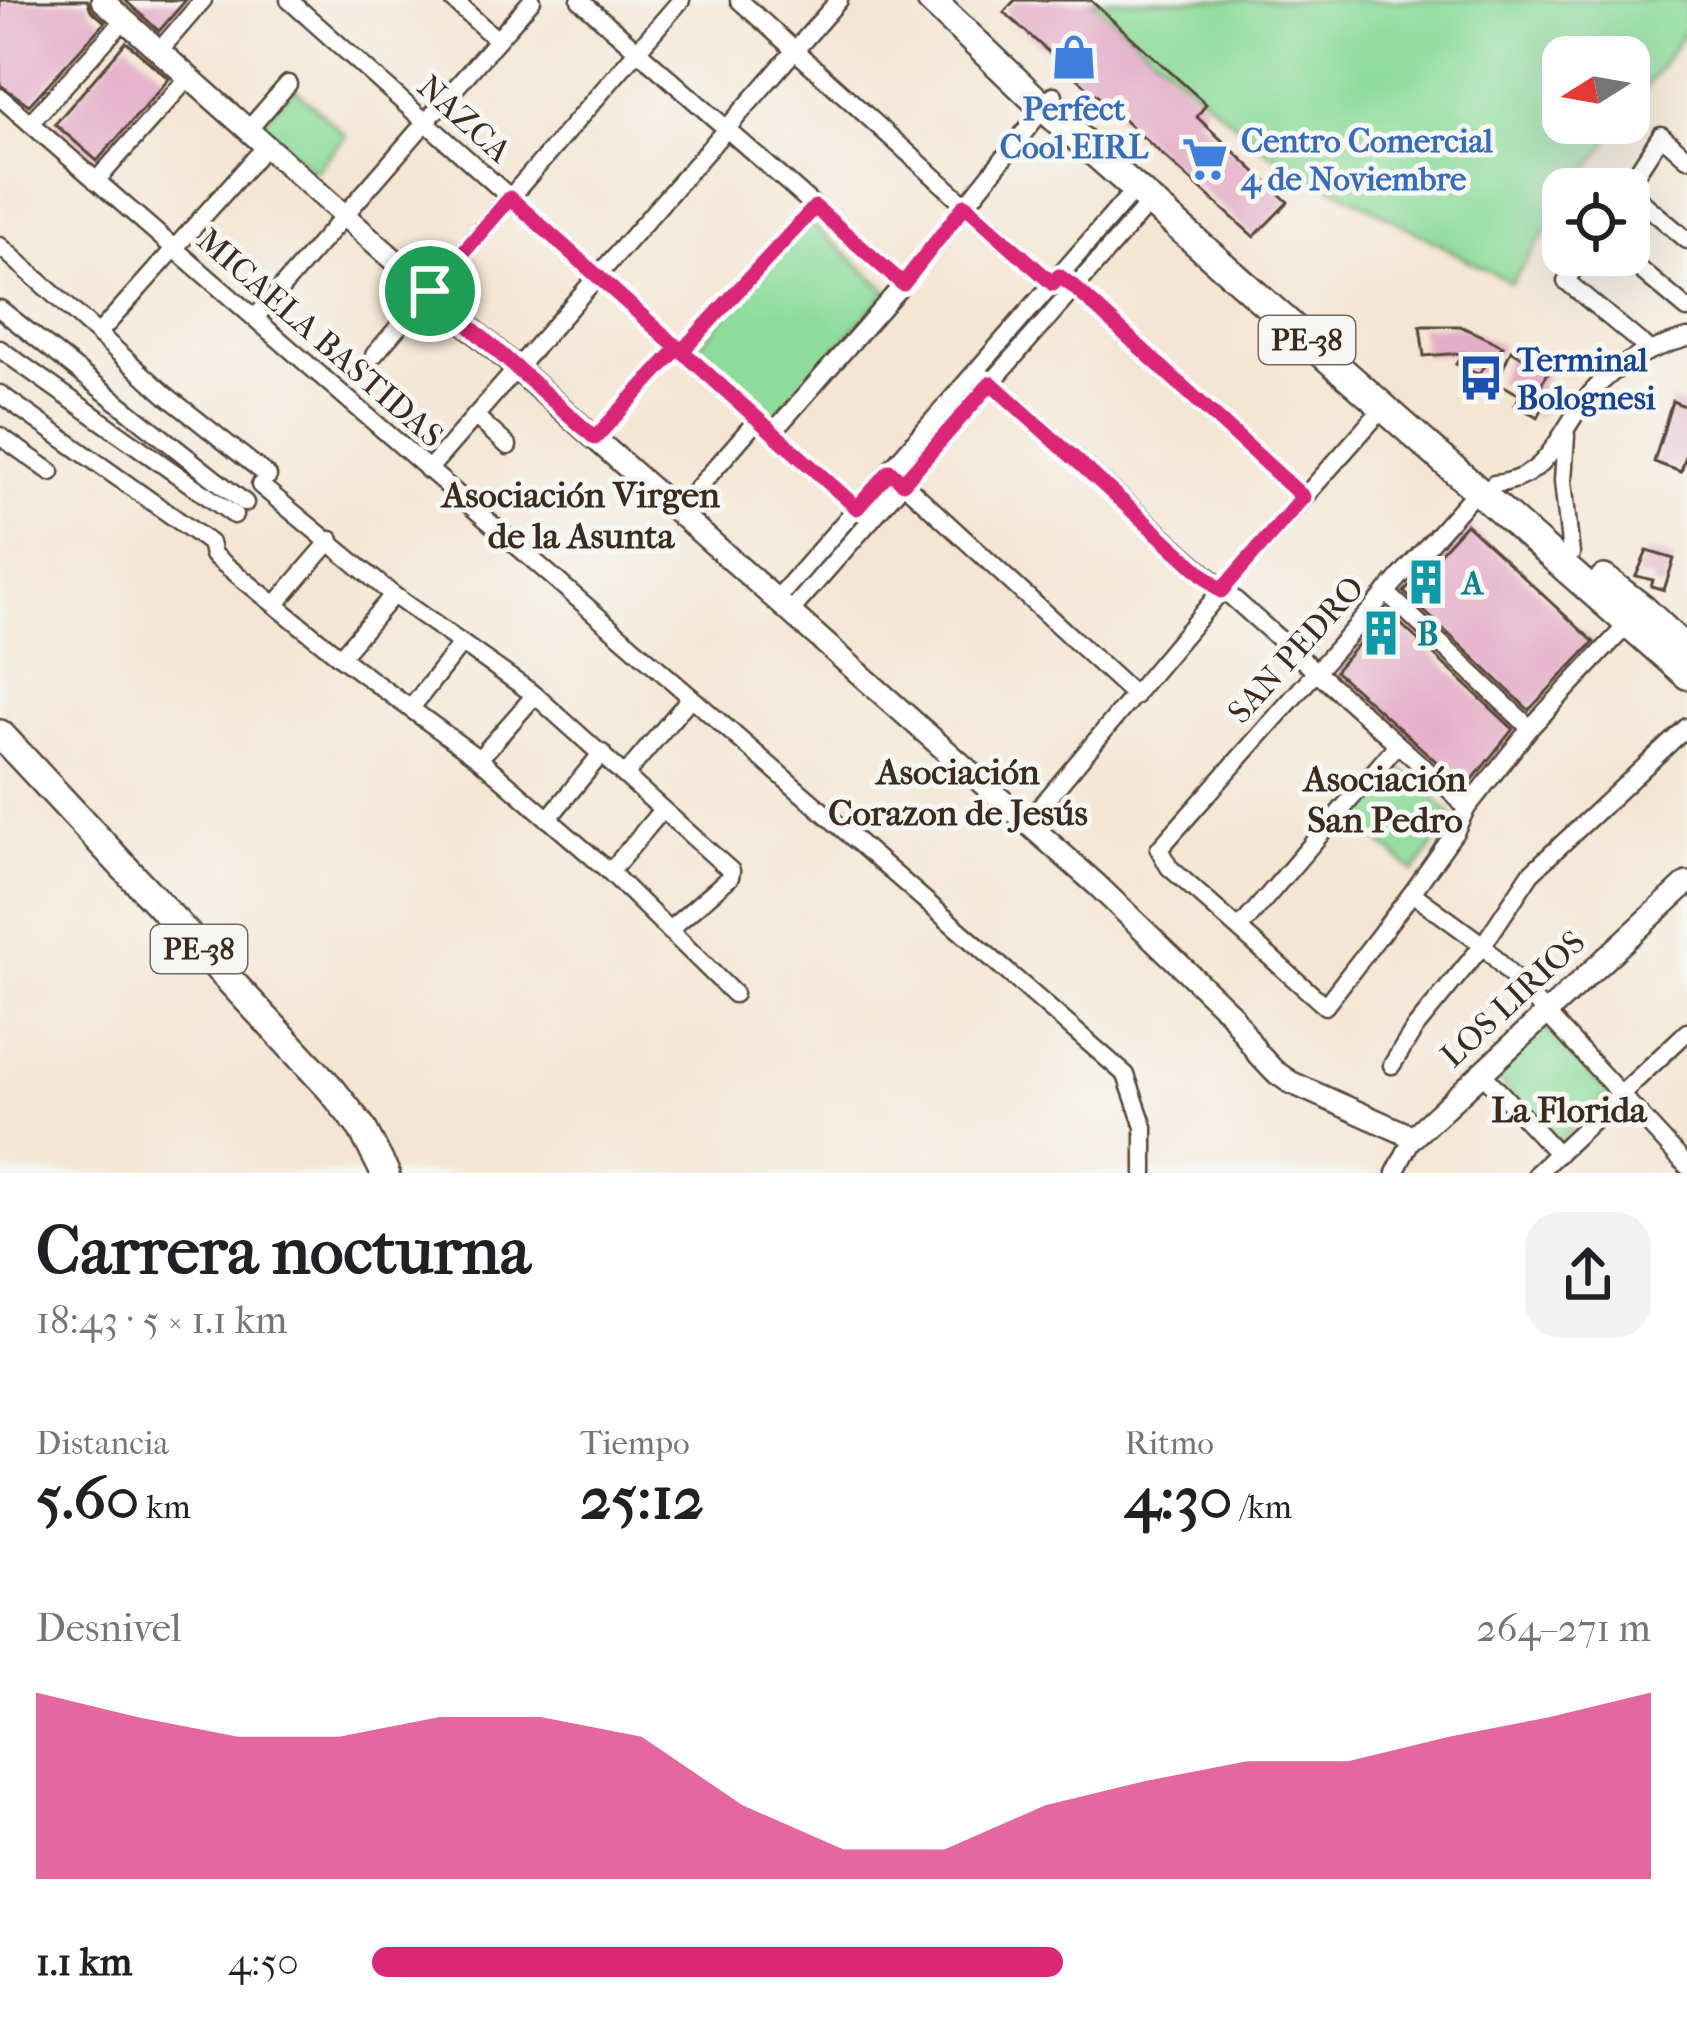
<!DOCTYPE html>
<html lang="es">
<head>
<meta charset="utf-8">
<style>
	:root { --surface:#fff; --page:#f2f2f2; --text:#202124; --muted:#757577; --accent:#db2777 }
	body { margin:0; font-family:"IM FELL French Canon",serif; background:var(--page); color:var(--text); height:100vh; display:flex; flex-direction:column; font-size:45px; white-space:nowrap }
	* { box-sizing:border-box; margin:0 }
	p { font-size:39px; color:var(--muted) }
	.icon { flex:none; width:66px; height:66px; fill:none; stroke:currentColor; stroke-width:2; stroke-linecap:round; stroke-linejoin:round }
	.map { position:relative; height:1173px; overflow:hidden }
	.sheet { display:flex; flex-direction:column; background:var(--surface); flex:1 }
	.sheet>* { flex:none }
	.needle { width:78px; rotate:259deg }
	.buttons { position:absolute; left:1542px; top:36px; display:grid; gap:24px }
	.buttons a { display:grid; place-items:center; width:108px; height:108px; border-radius:24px; background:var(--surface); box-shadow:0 12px 48px #0002; font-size:60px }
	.pin { position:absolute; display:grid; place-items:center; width:102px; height:102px; color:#fff; margin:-51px; border:6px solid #fff; border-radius:50%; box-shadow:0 3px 12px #0007 }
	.round { display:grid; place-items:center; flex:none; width:126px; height:126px; border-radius:36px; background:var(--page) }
	.headline { display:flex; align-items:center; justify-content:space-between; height:204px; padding:0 36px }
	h1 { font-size:66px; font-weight:700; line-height:90px }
	.metrics { display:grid; grid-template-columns:repeat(3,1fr); gap:18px; height:204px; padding:12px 36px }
	.metrics div { display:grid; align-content:center }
	.metrics b { font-size:60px; font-weight:700 }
	.metrics small { font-size:33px; font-weight:400 }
	.metrics p { font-size:33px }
	.chart { height:336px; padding:24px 36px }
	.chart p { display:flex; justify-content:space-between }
	.chart svg { width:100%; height:216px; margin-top:12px; fill:var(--accent); opacity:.7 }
	ul { padding:0 36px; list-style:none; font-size:39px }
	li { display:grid; grid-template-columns:192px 144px 1fr; align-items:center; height:90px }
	li i { height:30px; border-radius:15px; background:var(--accent) }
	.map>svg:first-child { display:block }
	.green { fill:#8ddc9b; stroke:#64835c; stroke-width:3 }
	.building { fill:#e4adc7 }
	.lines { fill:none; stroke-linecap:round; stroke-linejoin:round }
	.minor-casing { stroke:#574639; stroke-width:21 }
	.tertiary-casing { stroke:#574639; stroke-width:26 }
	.trunk-casing { stroke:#574639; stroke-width:32 }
	.minor { stroke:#fff; stroke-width:16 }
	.tertiary { stroke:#fff; stroke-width:21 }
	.trunk { stroke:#fff; stroke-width:27 }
	.route-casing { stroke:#fff; stroke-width:24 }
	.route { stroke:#db2777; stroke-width:15 }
	.labels { text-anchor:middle; stroke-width:10; stroke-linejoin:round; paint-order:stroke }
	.shield { fill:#f6f6f2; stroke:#73675e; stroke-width:3 }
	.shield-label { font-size:30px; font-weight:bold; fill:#3b2a1e }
	.shop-label { font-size:33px; font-weight:bold; fill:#366cbe; stroke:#f6f6f2 }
	.street-label { font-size:33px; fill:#3b2a1e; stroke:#f6f6f2 }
	.transit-label { font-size:33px; font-weight:bold; fill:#164399; stroke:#f6f6f2; text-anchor:start }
	.culture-label { font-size:33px; font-weight:bold; fill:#0d838f; stroke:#f6f6f2; text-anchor:start }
	.neighbourhood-label { font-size:36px; font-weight:bold; fill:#3b2a1e; stroke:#f6f6f2 }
</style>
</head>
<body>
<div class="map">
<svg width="1687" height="1173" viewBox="0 0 1687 1173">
	<rect width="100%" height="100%" fill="#f6f6f2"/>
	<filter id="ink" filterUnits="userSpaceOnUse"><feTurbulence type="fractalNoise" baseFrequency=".00833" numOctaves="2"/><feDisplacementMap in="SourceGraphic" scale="24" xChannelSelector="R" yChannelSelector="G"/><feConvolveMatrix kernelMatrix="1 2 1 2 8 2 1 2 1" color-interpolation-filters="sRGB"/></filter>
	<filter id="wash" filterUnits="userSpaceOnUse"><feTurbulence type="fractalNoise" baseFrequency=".004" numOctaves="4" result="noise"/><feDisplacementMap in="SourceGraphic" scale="48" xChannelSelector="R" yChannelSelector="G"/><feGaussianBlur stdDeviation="2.7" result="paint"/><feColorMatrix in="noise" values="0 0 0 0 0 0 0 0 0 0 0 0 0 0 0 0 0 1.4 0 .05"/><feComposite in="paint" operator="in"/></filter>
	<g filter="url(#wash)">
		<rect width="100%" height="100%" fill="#f4e6d3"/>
		<g class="green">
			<path d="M 1090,0 L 1687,0 L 1687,29 L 1629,111 L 1629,57 L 1563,57 L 1563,123 L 1621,123 L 1575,189 L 1563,189 L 1563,207 L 1511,283 L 1268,152 Z"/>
			<path d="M 294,88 L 346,136 L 314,172 L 261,123 Z"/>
			<path d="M 810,222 L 888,291 L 774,419 L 696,348 Z"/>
			<path d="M 1397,765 L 1450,813 L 1452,820 L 1414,872 L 1349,814 L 1390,766 Z"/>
			<path d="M 1544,1027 L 1609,1094 L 1557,1143 L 1493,1074 Z"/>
		</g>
		<g id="blocks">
			<g class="building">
				<path d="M 0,0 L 87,0 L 91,10 L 105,22 L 29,105 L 0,85 Z"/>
				<path d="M 125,0 L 186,0 L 159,31 Z"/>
				<path d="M 1015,0 L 1090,0 L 1206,104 L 1197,117 L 1288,202 L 1254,237 L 1004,12 Z"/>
				<path d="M 126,42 L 169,79 L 97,161 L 55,124 Z"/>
				<path d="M 1420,326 L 1460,326 L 1503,346 L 1478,374 L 1456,364 L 1463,353 L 1424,356 Z"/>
				<path d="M 1511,350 L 1548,373 L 1540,386 L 1551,392 L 1538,417 L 1515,405 L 1520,395 L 1497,382 Z"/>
				<path d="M 1672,401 L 1687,407 L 1687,453 L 1681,472 L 1654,462 Z"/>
				<path d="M 1466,524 L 1594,642 L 1529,710 L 1404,592 Z"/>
				<path d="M 1647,551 L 1674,559 L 1664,590 L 1651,586 L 1653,580 L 1636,576 Z"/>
				<path d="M 1387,611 L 1513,729 L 1466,788 L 1335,671 Z"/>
			</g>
		</g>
	</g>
	<g filter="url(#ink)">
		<use href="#blocks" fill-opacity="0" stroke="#574639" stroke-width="3"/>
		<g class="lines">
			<g class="minor-casing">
				<g id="minor">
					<path d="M 289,0 L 871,520"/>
					<path d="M 453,0 L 497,40"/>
					<path d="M 580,0 L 903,284"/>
					<path d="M 739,0 L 1053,284"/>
					<path d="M 159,51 L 203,0"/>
					<path d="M 0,97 L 1126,1075 L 1144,1127 L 1144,1173"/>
					<path d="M 30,123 L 124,20"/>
					<path d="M 248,130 L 288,84"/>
					<path d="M 96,181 L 189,77"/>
					<path d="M 1626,189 L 1661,135 L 1687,158"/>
					<path d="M 1629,191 L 1687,240"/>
					<path d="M 0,246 L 167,396 L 268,476"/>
					<path d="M 1583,255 L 1566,281 L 1648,349"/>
					<path d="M 1623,255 L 1687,309"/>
					<path d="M 1069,283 L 1303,497"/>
					<path d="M 0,309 L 245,503"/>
					<path d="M 255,318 L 532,0"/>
					<path d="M 99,333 L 266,146"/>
					<path d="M 0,349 L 234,515"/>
					<path d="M 682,351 L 815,207"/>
					<path d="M 374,355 L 681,0"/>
					<path d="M 977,371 L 1455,795 L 1466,809"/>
					<path d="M 0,394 L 210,543 L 213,555 L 340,657 L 479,759 L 610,872 L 734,994"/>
					<path d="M 475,416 L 508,446"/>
					<path d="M 773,432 L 903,284 L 1054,95"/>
					<path d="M 1566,435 L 1563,481 L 1571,554"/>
					<path d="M 0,436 L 51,472"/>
					<path d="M 595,438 L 678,348"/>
					<path d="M 428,470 L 839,0"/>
					<path d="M 897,477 L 1135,696"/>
					<path d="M 1494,484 C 1552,479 1558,430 1591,393 C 1618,362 1649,349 1687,338"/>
					<path d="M 260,485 L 393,595 L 535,695 L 731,871 L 730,877 L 669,930"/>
					<path d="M 1477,490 L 1159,849 L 1169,867 L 1325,1006 L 1412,893 L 1455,832 L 1466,809 L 1530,728 L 1629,623"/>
					<path d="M 677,512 L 758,419"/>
					<path d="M 1386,592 L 1530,728"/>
					<path d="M 776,600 L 1135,189"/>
					<path d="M 276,604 L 331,540"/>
					<path d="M 790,612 L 1150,202"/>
					<path d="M 340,657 L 393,595"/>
					<path d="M 411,708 L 461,644"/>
					<path d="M 479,759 L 535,695"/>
					<path d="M 625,775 L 691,697"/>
					<path d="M 548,819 L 602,753"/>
					<path d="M 1027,823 L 1221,591 L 1383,408"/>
					<path d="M 610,872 L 662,810"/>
					<path d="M 1412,893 L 1483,945 L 1687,1166"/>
					<path d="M 1240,928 L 1397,745"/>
					<path d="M 1392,1065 L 1415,1028 L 1483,945 L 1531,873 L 1687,727"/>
					<path d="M 1480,1071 L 1558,1154"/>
					<path d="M 1395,1173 L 1413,1137"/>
					<path d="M 1537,1173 L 1687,1032"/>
				</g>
			</g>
			<g class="tertiary-casing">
				<path id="tertiary" d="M 102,0 L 1097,885 L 1231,1014 L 1258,1054 L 1274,1071 L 1290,1082 L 1413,1137 L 1687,883"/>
			</g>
			<g class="trunk-casing">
				<g id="trunk">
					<path d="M 931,0 L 1043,107 L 1687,675"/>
					<path d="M 1604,579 L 1643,609 L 1687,651"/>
					<path d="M 0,734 L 331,1089 L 362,1128 L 385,1173"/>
				</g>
			</g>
			<use href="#minor" class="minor"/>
			<use href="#tertiary" class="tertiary"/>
			<use href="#trunk" class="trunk"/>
		</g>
	</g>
	<g class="lines" filter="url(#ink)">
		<g class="route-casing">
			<path id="route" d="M 430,291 L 595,438 L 678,348 L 682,351 L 857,508 L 890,471 L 903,483 L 991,383 L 1221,591 L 1303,497 L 1074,287 L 1059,276 L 1053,284 L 965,205 L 903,284 L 815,207 L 682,351 L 678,348 L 510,198 L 430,291"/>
		</g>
		<use href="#route" class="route"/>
	</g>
	<defs>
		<g id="shop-bare" transform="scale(3.6)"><path d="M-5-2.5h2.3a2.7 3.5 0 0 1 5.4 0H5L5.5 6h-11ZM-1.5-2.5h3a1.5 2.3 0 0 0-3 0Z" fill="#3f7fe0" stroke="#f6f6f2" stroke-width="2.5" paint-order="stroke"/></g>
		<g id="supermarket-bare" transform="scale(3.6)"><path d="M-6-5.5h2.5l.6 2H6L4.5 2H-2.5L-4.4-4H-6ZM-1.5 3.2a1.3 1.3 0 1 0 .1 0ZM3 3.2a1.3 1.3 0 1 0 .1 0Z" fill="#3f7fe0" stroke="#f6f6f2" stroke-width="2.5" paint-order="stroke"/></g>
		<g id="bus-bare" transform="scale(3.6)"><path d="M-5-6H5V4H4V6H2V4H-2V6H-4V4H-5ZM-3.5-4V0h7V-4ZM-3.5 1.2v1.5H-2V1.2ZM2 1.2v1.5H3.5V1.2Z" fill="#1a4fb4" stroke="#f6f6f2" stroke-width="2.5" paint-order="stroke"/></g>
		<g id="building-bare" transform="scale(3.6)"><path d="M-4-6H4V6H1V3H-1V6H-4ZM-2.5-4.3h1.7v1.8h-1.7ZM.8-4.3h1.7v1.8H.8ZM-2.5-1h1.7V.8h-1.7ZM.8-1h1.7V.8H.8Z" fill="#0f9aa8" stroke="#f6f6f2" stroke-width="2.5" paint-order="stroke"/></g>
	</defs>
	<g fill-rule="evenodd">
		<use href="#shop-bare" x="1074" y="57"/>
		<use href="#supermarket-bare" x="1205" y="159"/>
		<use href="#bus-bare" x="1481" y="378"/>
		<use href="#building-bare" x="1426" y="582"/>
		<use href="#building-bare" x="1381" y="633"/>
	</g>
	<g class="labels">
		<g class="shield">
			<rect x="1259" y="316" width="96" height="48" rx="9"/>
			<rect x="151" y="925" width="96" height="48" rx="9"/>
		</g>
		<g class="shield-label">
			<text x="1307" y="350">PE-38</text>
			<text x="199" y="959">PE-38</text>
		</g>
		<g class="shop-label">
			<text x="1074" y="120">Perfect<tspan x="1074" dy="38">Cool EIRL</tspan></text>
			<text x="1241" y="152" text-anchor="start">Centro Comercial<tspan x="1241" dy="38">4 de Noviembre</tspan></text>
		</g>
		<g class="street-label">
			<text transform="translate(465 118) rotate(42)" y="12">NAZCA</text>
			<text transform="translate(321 337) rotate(41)" y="12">MICAELA BASTIDAS</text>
			<text transform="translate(1295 649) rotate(-48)" y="12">SAN PEDRO</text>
			<text transform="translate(1512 998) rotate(-43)" y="12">LOS LIRIOS</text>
		</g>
		<g class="transit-label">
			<text x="1517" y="371">Terminal<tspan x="1517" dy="38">Bolognesi</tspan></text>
		</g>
		<g class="culture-label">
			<text x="1462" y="594">A</text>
			<text x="1417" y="645">B</text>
		</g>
		<g class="neighbourhood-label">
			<text x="581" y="507">Asociación Virgen<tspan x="581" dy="41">de la Asunta</tspan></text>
			<text x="958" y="784">Asociación<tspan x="958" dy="41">Corazon de Jesús</tspan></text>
			<text x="1385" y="791">Asociación<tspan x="1385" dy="41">San Pedro</tspan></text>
			<text x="1569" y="1122">La Florida</text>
		</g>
	</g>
</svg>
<div class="buttons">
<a><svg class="needle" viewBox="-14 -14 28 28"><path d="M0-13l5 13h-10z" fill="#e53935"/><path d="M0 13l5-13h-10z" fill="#757577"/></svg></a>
<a><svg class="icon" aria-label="locate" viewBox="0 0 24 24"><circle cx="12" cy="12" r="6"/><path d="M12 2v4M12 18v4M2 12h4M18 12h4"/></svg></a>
</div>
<div class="pin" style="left:430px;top:291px;background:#1e9e55"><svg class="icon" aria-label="arrive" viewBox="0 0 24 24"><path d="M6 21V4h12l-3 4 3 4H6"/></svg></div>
</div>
<section class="sheet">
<div class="headline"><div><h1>Carrera nocturna</h1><p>18:43 · 5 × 1.1 km</p></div><a class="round"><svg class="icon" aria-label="share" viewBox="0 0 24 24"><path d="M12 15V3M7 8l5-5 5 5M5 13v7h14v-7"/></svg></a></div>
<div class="metrics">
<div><p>Distancia</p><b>5.60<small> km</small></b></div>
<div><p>Tiempo</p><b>25:12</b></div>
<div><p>Ritmo</p><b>4:30<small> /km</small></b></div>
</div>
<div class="chart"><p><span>Desnivel</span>264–271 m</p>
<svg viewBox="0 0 160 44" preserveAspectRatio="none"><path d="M0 44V6L10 11L20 15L30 15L40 11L50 11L60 15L70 29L80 38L90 38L100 29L110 24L120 20L130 20L140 15L150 11L160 6V44z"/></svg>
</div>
<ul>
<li><b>1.1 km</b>4:50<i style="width:54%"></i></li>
</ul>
</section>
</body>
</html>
